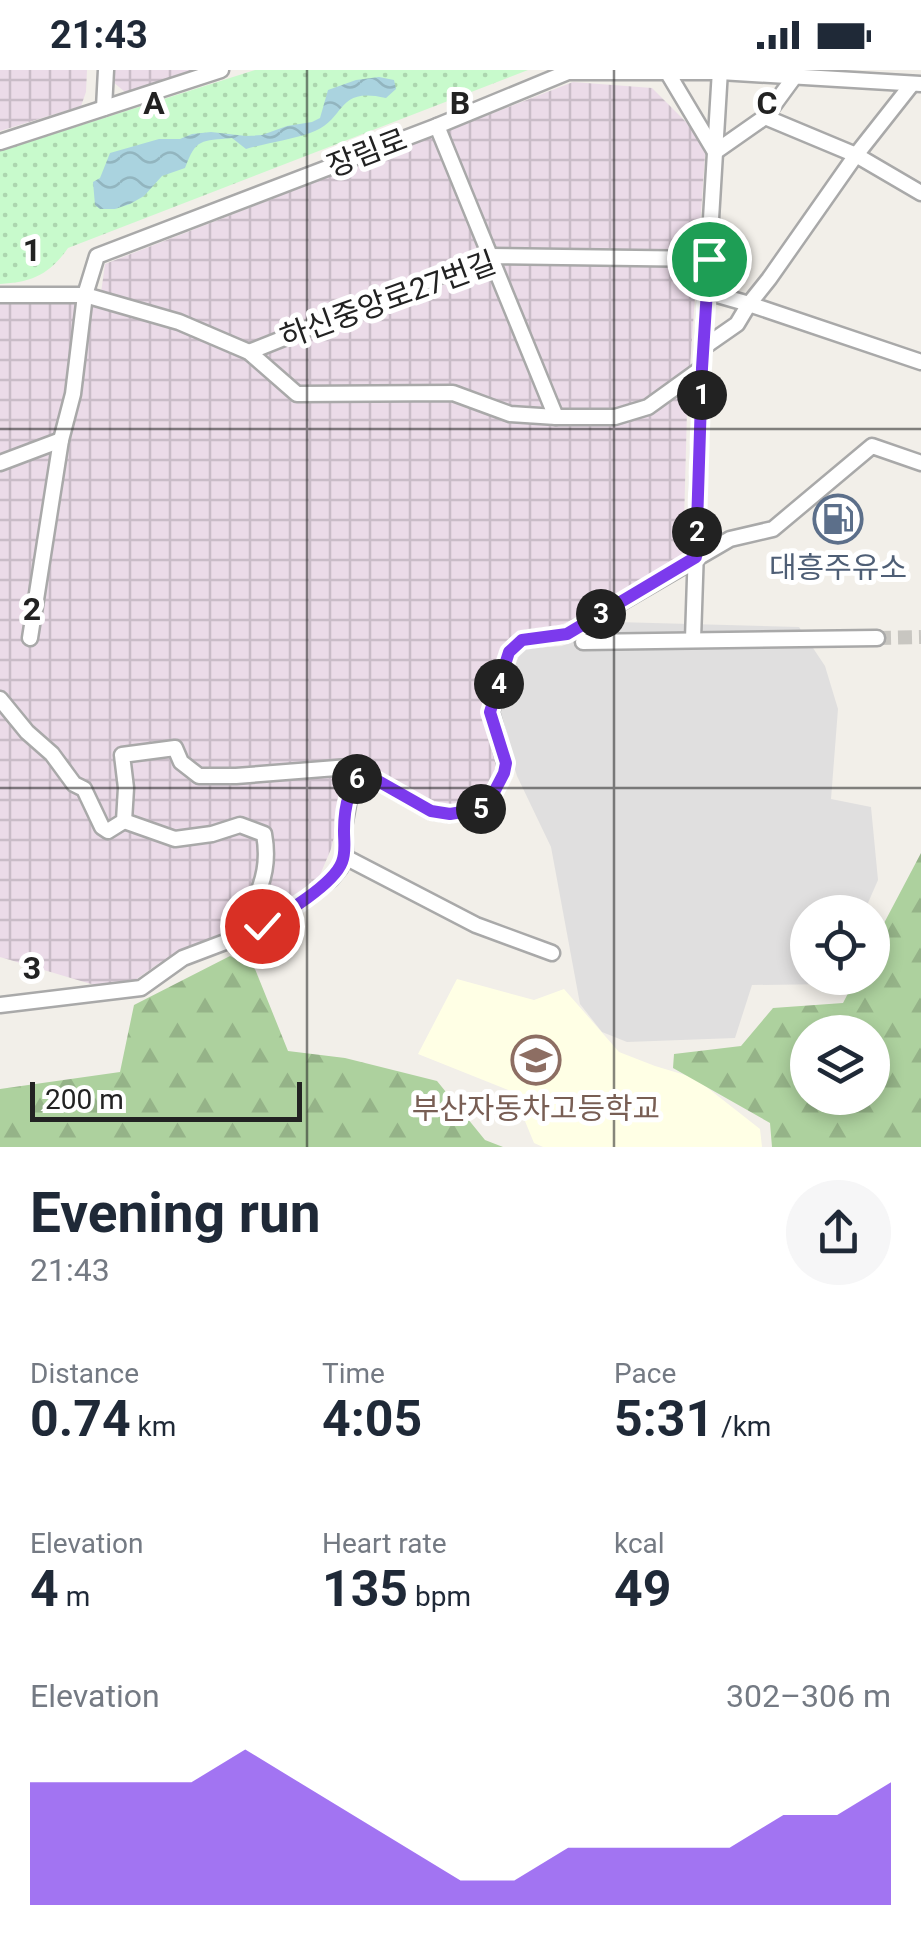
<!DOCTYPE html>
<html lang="en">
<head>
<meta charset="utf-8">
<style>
	:root { --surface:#fff; --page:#f6f6f7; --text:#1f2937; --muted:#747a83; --accent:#7c3aed }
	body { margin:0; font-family:Roboto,"Noto Sans KR",sans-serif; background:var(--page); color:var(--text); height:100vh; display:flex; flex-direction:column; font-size:38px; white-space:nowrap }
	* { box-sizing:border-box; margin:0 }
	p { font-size:32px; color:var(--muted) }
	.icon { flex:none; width:55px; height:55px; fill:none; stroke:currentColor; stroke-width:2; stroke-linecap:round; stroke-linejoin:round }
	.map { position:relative; height:1077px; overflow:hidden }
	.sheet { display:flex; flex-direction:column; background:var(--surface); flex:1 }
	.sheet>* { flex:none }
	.buttons { position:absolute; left:790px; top:825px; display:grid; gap:20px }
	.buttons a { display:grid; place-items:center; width:100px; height:100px; border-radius:50%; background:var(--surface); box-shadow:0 5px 15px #0003; font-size:50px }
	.scale { position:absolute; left:30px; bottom:25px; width:272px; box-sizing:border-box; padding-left:10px; border:5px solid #222; border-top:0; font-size:28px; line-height:35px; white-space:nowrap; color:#222; -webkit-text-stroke:8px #fff; paint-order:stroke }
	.pin { position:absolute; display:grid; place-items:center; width:85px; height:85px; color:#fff; margin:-42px; border:5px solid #fff; border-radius:50%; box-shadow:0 2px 10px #0007 }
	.km { position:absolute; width:50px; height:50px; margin:-25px; border-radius:50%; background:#222; color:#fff; font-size:28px; line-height:50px; text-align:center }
	.round { display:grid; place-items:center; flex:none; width:105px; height:105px; border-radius:52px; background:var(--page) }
	.headline { display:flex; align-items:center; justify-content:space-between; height:170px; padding:0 30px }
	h1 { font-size:55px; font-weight:700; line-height:75px }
	.metrics { display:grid; grid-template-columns:repeat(3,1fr); gap:15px; height:170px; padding:10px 30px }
	.metrics div { display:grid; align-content:center }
	.metrics b { font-size:50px; font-weight:700 }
	.metrics small { font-size:28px; font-weight:400 }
	.metrics p { font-size:28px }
	.chart { height:280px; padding:20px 30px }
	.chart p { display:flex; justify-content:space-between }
	.chart svg { width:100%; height:180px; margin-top:10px; fill:var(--accent); opacity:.7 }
	.status { display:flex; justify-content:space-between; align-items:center; height:70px; padding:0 50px; background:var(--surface); direction:ltr }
	.status svg { height:28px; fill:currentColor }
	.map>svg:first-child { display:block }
	.residential { fill:#e0dfdf }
	.industrial { fill:url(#industrial-grid) }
	.education { fill:#ffffe5 }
	.forest { fill:url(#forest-firs); fill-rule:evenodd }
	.park { fill:url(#park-dots) }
	.water { fill:url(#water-waves) }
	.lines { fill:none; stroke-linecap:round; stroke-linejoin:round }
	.minor-tunnel { stroke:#c8c6c1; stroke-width:14; stroke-dasharray:14 7; stroke-linecap:butt }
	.minor-casing { stroke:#a9a9a9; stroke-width:19 }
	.minor { stroke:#fff; stroke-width:14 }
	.route-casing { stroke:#fff; stroke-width:20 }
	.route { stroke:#7c3aed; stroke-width:12 }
	.grid { fill:none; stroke:#222; stroke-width:2.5; stroke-opacity:0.55 }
	.labels { text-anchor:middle; stroke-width:10; stroke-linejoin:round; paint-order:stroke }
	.street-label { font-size:30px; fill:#222; stroke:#fff }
	.service-label { font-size:30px; fill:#4e5e75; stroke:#fff }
	.education-label { font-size:30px; fill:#785e54; stroke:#fff }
	.grid-label { font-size:32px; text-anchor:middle; font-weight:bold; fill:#222; stroke:#fff; stroke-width:10; stroke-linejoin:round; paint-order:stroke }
</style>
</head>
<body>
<div class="status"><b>21:43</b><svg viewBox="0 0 49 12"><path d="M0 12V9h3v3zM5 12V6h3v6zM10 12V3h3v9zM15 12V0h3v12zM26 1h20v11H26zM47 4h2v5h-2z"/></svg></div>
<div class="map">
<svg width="921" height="1077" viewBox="0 0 921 1077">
	<defs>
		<pattern id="industrial-grid" width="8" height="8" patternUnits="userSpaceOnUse" patternTransform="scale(2.5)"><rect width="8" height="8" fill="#ebdbe8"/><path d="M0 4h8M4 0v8" fill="none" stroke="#c9bcc7"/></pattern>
		<pattern id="forest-firs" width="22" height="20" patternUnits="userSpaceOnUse" patternTransform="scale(2.5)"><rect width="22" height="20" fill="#add19e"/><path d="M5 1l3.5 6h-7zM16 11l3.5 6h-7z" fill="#95b388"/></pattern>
		<pattern id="park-dots" width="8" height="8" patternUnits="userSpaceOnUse" patternTransform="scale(2.5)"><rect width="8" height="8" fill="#c8facc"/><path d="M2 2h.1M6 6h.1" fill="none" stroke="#acd6af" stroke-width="1.8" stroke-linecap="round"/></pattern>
		<pattern id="water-waves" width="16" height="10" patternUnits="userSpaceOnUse" patternTransform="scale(2.5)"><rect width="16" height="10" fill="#aad3df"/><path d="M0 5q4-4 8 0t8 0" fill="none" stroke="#92b5bf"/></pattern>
	</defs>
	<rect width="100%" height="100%" fill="#f2efe9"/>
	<path class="residential" d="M 616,552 L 799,557 L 825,596 L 838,639 L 831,729 L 871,737 L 878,810 L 864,842 L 808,842 L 808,908 L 838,908 L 835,914 L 752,915 L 735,968 L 627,972 L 602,962 L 580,934 L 551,777 L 517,706 L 499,647 L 510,607 L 522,579 L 562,576 Z"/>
	<g class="industrial">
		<path d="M 0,0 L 87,0 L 86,22 L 81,36 L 0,61 Z"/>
		<path d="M 114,0 L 193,0 L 125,22 L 113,12 Z"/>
		<path d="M 573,12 L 652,18 L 706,72 L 687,340 L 683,490 L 611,534 L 560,555 L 523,566 L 488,642 L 500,699 L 487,724 L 477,736 L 447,737 L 366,698 L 346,717 L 331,779 L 317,812 L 290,835 L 250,850 L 158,894 L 118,922 L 0,887 L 0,230 L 101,223 L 105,194 Z"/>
	</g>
	<path class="education" d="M 457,909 L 534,930 L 564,919 L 619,982 L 655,996 L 695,1008 L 760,1059 L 762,1077 L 543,1077 L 534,1073 L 513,1022 L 418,984 Z"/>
	<g class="forest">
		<path d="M 921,783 L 921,1077 L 772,1077 L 770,1053 L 673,998 L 674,984 L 741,976 L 773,938 L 843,933 L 856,908 L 872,908 L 873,874 ZM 808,962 L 872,962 L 872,1028 L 808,1028 Z"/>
		<path d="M 230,886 L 255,899 L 288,981 L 345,988 L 437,1011 L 485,1070 L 503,1077 L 0,1077 L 0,1019 L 120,1002 L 134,935 Z"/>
	</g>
	<path class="park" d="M 255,0 L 528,0 L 68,178 C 49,205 32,212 0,214 L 0,81 Z"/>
	<path class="water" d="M 379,7 L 394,10 L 396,19 L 386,28 C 334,16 348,50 310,63 C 290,70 267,73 246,79 L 232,68 C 201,71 196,68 185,98 L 162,106 L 144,126 L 130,134 L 115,139 L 100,139 L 95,135 L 93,112 L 100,108 L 110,83 L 159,69 L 180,69 L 192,64 L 211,62 L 246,66 L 262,65 L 287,56 L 312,52 L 320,48 L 328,20 L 356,10 Z"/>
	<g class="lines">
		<path class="minor-tunnel" d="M 877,568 L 921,567"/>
		<g class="minor-casing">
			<g id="minor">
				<path d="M 666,0 L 715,82 L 765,47 L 795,6 L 791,2"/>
				<path d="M 104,38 L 106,0"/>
				<path d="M 765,47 L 856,85 L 921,123"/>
				<path d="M 437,56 L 556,347"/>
				<path d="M 0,72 L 221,0"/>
				<path d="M 707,222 L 749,234 L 921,292"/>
				<path d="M 0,225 L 85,225 L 179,252 L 249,282 L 297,324 L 453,323 L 510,344 L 556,347 L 615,347 L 648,337 L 702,298"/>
				<path d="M 704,277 L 737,254 L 749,234 L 769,209 L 856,85 L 912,14"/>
				<path d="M 249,282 L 490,186 L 709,189"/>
				<path d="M 0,393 L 61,370"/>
				<path d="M 30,568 L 61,370 L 73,324 L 85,225 L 97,186 L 437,56 L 568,2 L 720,2 L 921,14"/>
				<path d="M 693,569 L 702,298 L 720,0"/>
				<path d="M 583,572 L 877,568"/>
				<path d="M 0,629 L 27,662 L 52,684 L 74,714 L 84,719 L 102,757 L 108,761 L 124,751 L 126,718 L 122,685 L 175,678 L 181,692 L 199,706 L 236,706 L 349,697 L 364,703"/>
				<path d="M 124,751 L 175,769 L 212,764 L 240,755 L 264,764 C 269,791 264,810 253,835 L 262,856"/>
				<path d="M 345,787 L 476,855 L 552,883"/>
				<path d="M 0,935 L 141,918 L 183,888 L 241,866 L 287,843 L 331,809 L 340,798 L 345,787 L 344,757 L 351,718 L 364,703 L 431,741 L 450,744 L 480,739 L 490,729 L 504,703 L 505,693 L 491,642 L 509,582 L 522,570 L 567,564 L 730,469 L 773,459 L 872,376 L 921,393"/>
			</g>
		</g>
		<use href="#minor" class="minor"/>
	</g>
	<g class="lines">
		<g class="route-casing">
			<path id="route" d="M 262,856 C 283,845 334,814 342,792 C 346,782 344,772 344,761 C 344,741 348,716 364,703 L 431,741 L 450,744 L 480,739 L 490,730 L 504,703 L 506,693 L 490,642 L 509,582 L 522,570 L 567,564 L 696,487 L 702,298 L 709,189"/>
		</g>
		<use href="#route" class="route"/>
	</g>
	<path class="grid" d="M 307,0 L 307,1077M 614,0 L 614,1077M 0,359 L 921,359M 0,718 L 921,718"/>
	<defs>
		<g id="fuel-ring" transform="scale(2.5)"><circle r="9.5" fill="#fff" stroke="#5c6f8a" stroke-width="1.5"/><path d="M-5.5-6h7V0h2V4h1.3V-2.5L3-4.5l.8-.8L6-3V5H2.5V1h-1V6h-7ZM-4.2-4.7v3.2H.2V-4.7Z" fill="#5c6f8a"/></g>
		<g id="school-ring" transform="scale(2.5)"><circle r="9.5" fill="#fff" stroke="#8d6e63" stroke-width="1.5"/><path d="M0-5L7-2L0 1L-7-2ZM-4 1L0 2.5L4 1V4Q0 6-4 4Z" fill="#8d6e63"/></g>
	</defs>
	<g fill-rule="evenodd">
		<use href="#fuel-ring" x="838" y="449"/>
		<use href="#school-ring" x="536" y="990"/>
	</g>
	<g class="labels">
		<g class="street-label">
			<text transform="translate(367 83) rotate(-21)" y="10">장림로</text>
			<text transform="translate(388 230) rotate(-20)" y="10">하신중앙로27번길</text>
		</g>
		<g class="service-label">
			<text x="838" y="508">대흥주유소</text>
		</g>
		<g class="education-label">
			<text x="536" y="1049">부산자동차고등학교</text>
		</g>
	</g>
	<g class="grid-label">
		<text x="154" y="44">A</text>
		<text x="460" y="44">B</text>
		<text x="767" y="44">C</text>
		<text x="32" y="191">1</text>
		<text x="32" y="550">2</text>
		<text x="32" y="909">3</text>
	</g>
</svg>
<div class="buttons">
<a><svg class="icon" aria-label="locate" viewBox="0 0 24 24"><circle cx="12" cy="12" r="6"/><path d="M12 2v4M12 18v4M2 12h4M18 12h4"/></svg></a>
<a><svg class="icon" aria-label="layers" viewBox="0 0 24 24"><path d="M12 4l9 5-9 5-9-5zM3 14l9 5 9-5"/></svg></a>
</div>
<div class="scale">200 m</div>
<div class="pin" style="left:709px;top:189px;background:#1e9e55"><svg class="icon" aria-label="arrive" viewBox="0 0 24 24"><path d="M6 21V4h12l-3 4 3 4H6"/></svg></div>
<div class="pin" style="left:262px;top:856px;background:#d93025"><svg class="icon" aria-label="check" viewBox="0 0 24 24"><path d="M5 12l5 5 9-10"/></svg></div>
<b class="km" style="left:702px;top:325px">1</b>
<b class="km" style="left:697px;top:462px">2</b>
<b class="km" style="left:601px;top:544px">3</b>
<b class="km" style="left:499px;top:614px">4</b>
<b class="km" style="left:481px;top:739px">5</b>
<b class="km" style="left:357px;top:709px">6</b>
</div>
<section class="sheet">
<div class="headline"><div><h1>Evening run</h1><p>21:43</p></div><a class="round"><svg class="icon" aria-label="share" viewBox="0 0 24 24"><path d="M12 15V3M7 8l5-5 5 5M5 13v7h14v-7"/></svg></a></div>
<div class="metrics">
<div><p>Distance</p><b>0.74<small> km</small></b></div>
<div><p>Time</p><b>4:05</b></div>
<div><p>Pace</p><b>5:31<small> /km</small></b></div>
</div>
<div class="metrics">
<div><p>Elevation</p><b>4<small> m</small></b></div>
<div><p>Heart rate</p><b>135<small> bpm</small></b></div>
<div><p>kcal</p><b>49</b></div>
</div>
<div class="chart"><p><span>Elevation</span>302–306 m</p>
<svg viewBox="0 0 160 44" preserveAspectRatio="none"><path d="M0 44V14L10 14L20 14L30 14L40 6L50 14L60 22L70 30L80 38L90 38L100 30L110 30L120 30L130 30L140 22L150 22L160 14V44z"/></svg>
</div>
</section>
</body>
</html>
